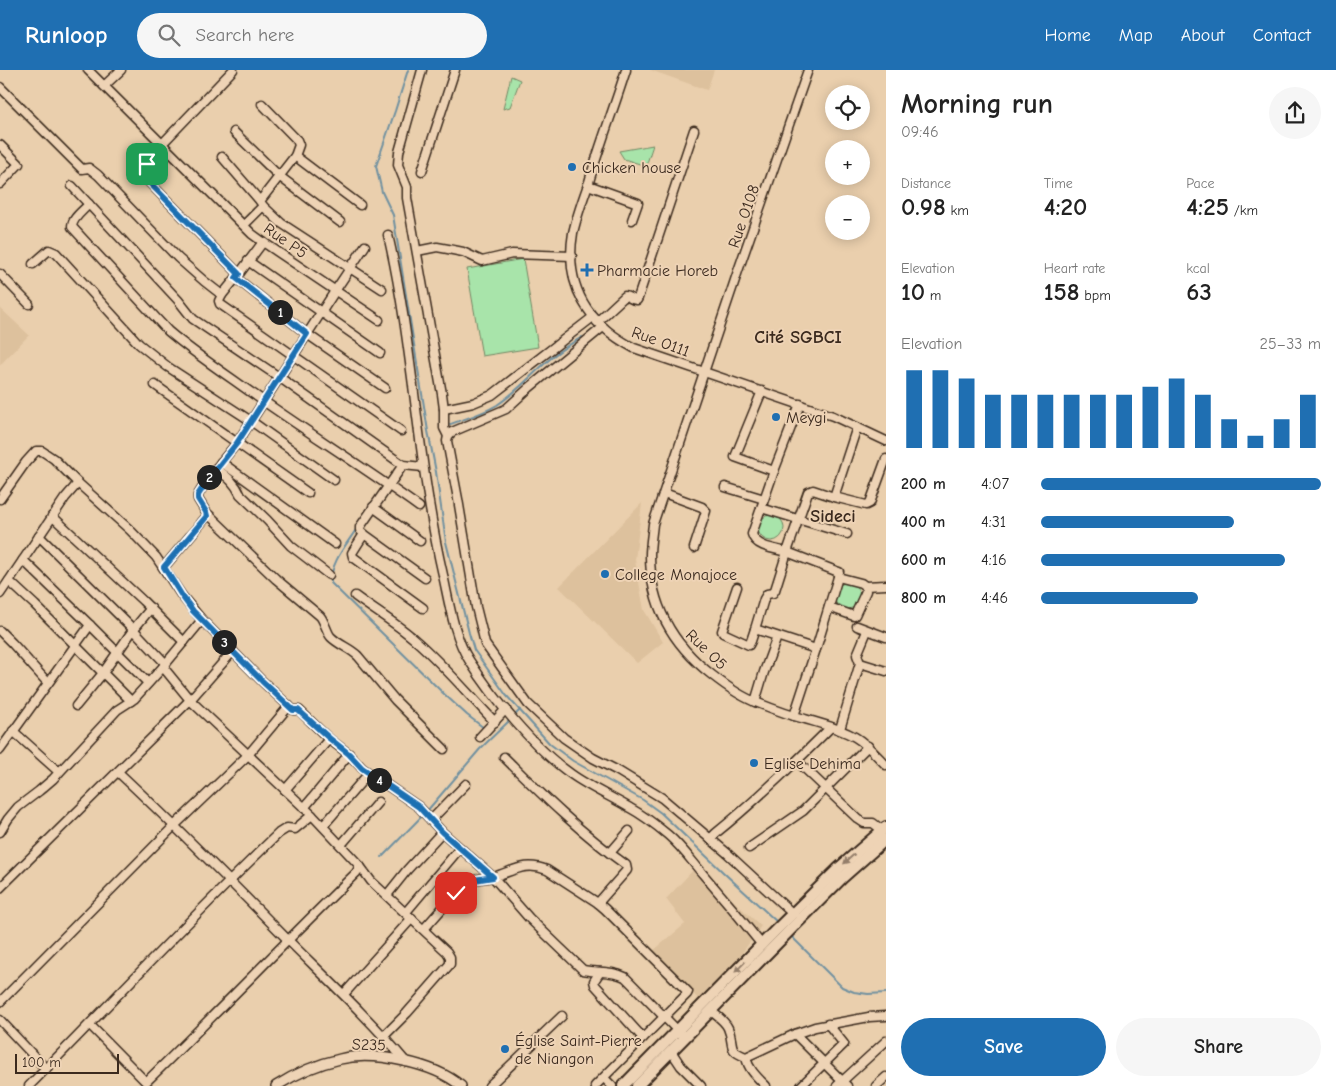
<!DOCTYPE html>
<html lang="en">
<head>
<meta charset="utf-8">
<style>
	:root { --surface:#fff; --page:#f6f6f6; --text:#222; --muted:#767676; --accent:#1f6fb2 }
	body { margin:0; font-family:"Comic Neue",sans-serif; background:var(--page); color:var(--text); height:100vh; display:flex; flex-direction:column; font-size:19px; white-space:nowrap }
	* { box-sizing:border-box; margin:0 }
	p { font-size:16px; color:var(--muted) }
	.icon { flex:none; width:28px; height:28px; fill:none; stroke:currentColor; stroke-width:2; stroke-linecap:round; stroke-linejoin:round }
	.map { position:relative; flex:1; overflow:hidden }
	.side { display:flex; flex-direction:column; background:var(--surface); width:450px }
	.side>* { flex:none }
	.tools { position:absolute; left:825px; top:15px; display:grid; gap:10px }
	.tools a { display:grid; place-items:center; width:45px; height:45px; border-radius:50%; background:var(--surface); box-shadow:0 2px 12px #0003; font-size:25px }
	.scale { position:absolute; left:15px; bottom:12px; width:104px; box-sizing:border-box; padding-left:5px; border:2px solid #3b2a1e; border-top:0; font-size:14px; line-height:18px; white-space:nowrap; color:#3b2a1e; -webkit-text-stroke:4px #eed3b5; paint-order:stroke }
	.pin { position:absolute; display:grid; place-items:center; width:42px; height:42px; color:#fff; margin:-21px; border-radius:10px; box-shadow:0 2px 8px #0006 }
	.km { position:absolute; width:25px; height:25px; margin:-12px; border-radius:50%; background:#222; color:#fff; font-size:14px; line-height:25px; text-align:center }
	.round { display:grid; place-items:center; flex:none; width:52px; height:52px; border-radius:26px; background:var(--page) }
	.head { display:flex; align-items:center; justify-content:space-between; height:85px; padding:0 15px }
	h1 { font-size:28px; font-weight:800; line-height:38px }
	.stats { display:grid; grid-template-columns:repeat(3,1fr); gap:8px; height:85px; padding:5px 15px }
	.stats div { display:grid; align-content:center }
	.stats b { font-size:25px; font-weight:800 }
	.stats small { font-size:14px; font-weight:400 }
	.stats p { font-size:14px }
	.chart { height:140px; padding:10px 15px }
	.chart p { display:flex; justify-content:space-between }
	.chart svg { width:100%; height:90px; margin-top:5px; stroke:var(--accent); stroke-width:6 }
	.action { display:flex; gap:10px; margin-top:auto; padding:10px 15px }
	.action a { flex:1; height:58px; border-radius:30px; background:var(--accent); color:#fff; font-size:20px; font-weight:800; line-height:58px; text-align:center }
	.action a+a { background:var(--page); color:var(--text) }
	ul { padding:0 15px; list-style:none; font-size:16px }
	li { display:grid; grid-template-columns:80px 60px 1fr; align-items:center; height:38px }
	li i { height:12px; border-radius:6px; background:var(--accent) }
	header { display:flex; align-items:center; gap:30px; box-sizing:border-box; height:70px; padding:0 25px; background:var(--accent); color:#fff }
	header strong { font-size:24px }
	nav { display:flex; gap:28px; margin-inline-start:auto; font-size:18px }
	.search { width:350px; height:45px; background:var(--page); display:flex; align-items:center; gap:12px; box-sizing:border-box; padding:0 18px; border-radius:28px; color:var(--muted); font-size:19px }
	main { display:flex; flex:1; min-height:0 }
	.map>svg:first-child { display:block }
	.built { fill:#ddc19d }
	.green { fill:#a8e4aa; stroke:#728764 }
	.lines { fill:none; stroke-linecap:round; stroke-linejoin:round }
	.stream { stroke:#7191a0; stroke-width:2 }
	.minor-casing { stroke:#3b2a1e; stroke-width:11 }
	.tertiary-casing { stroke:#3b2a1e; stroke-width:12 }
	.secondary-casing { stroke:#3b2a1e; stroke-width:14 }
	.minor { stroke:#eed3b5; stroke-width:8 }
	.tertiary { stroke:#eed3b5; stroke-width:9 }
	.secondary { stroke:#eed3b5; stroke-width:10 }
	.oneway { fill:#947e6a }
	.route-casing { stroke:#fff; stroke-width:10 }
	.route { stroke:#1f6fb2; stroke-width:6 }
	.poi-dot { fill:#1f6fb2; stroke:#eed3b5; stroke-width:2 }
	.labels { text-anchor:middle; stroke-width:4; stroke-linejoin:round; paint-order:stroke }
	.poi-label { font-size:16px; fill:#3b2a1e; stroke:#eed3b5; text-anchor:start }
	.street-label { font-size:16px; fill:#3b2a1e; stroke:#eed3b5 }
	.neighbourhood-label { font-size:18px; font-weight:bold; fill:#3b2a1e; stroke:#eed3b5 }
</style>
</head>
<body>
<header>
<strong>Runloop</strong>
<div class="search"><svg class="icon" aria-label="search" viewBox="0 0 24 24"><circle cx="10" cy="10" r="6"/><path d="M15 15l6 6"/></svg>Search here</div>
<nav><a>Home</a><a>Map</a><a>About</a><a>Contact</a></nav>
</header>
<main>
<div class="map">
<svg width="886" height="1016" viewBox="0 0 886 1016">
	<rect width="100%" height="100%" fill="#eacfad"/>
	<filter id="ink" filterUnits="userSpaceOnUse"><feTurbulence type="fractalNoise" baseFrequency=".02" numOctaves="2"/><feDisplacementMap in="SourceGraphic" scale="10" xChannelSelector="R" yChannelSelector="G"/><feConvolveMatrix kernelMatrix="1 2 1 2 8 2 1 2 1" color-interpolation-filters="sRGB"/></filter>
	<g filter="url(#ink)">
		<g class="built">
			<path d="M 650,0 L 714,0 L 707,20 Z"/>
			<path d="M 0,238 L 29,265 L 0,295 Z"/>
			<path d="M 642,433 L 635,490 L 644,540 L 663,572 L 637,593 L 559,517 Z"/>
			<path d="M 696,797 L 761,856 L 738,889 L 698,929 L 653,881 L 685,854 L 666,829 Z"/>
		</g>
		<g class="green">
			<path d="M 511,6 L 520,10 L 510,37 L 503,39 Z"/>
			<path d="M 653,75 L 646,96 L 624,89 L 619,81 Z"/>
			<path d="M 523,189 L 538,277 L 482,286 L 467,199 Z"/>
			<circle cx="771" cy="458" r="13"/>
			<circle cx="847" cy="526" r="13"/>
		</g>
		<g class="lines">
			<g class="stream">
				<path d="M 408,0 L 395,41 L 376,96 L 382,122 L 393,145 L 428,361 L 436,402 L 446,472 L 469,563 L 474,580 L 506,625 L 550,674 L 573,691 L 643,730 L 661,743 L 725,804 L 777,852"/>
				<path d="M 448,355 C 464,349 482,344 497,335 C 517,322 532,304 550,289 C 559,280 571,274 582,267"/>
				<path d="M 357,458 C 347,474 330,493 331,513 L 443,623 L 467,645 L 484,658"/>
				<path d="M 513,647 L 520,640"/>
				<path d="M 427,741 L 480,679 L 510,650"/>
				<path d="M 382,787 L 424,744"/>
				<path d="M 789,864 L 842,917 L 854,922 L 868,924 L 886,923"/>
			</g>
			<g class="minor-casing">
				<g id="minor">
					<path d="M 88,0 L 252,164 L 263,172 L 379,250"/>
					<path d="M 422,0 L 399,82 L 398,95 L 407,117 L 407,128 L 442,324 L 444,339 L 444,358 L 448,366"/>
					<path d="M 626,0 C 614,38 600,74 589,112 C 583,129 577,145 573,163 C 564,216 588,254 634,278 L 833,346 L 886,371"/>
					<path d="M 808,0 L 738,201 L 653,454 C 652,464 650,475 650,485 C 650,535 673,575 712,605 C 726,616 741,627 758,633 C 773,639 789,645 805,649 C 822,654 839,658 855,667 C 867,674 876,685 886,695"/>
					<path d="M 104,16 L 121,0"/>
					<path d="M 0,17 L 82,99 L 89,98 L 98,105 L 178,188 L 204,211 L 222,225"/>
					<path d="M 234,62 L 279,106 L 340,152"/>
					<path d="M 162,74 L 233,0"/>
					<path d="M 0,75 L 19,94 L 0,114"/>
					<path d="M 165,77 C 155,86 140,95 147,110 L 239,204"/>
					<path d="M 295,86 L 360,135"/>
					<path d="M 222,87 L 260,131"/>
					<path d="M 422,101 L 455,0"/>
					<path d="M 588,115 L 638,133 L 632,150"/>
					<path d="M 72,116 L 178,230 L 193,249 L 279,307 L 403,395"/>
					<path d="M 89,134 C 83,141 72,148 72,157 L 168,261 C 189,279 212,295 235,311 C 296,355 359,394 419,437"/>
					<path d="M 263,136 L 281,153 L 382,219"/>
					<path d="M 244,155 L 263,136 L 260,131 L 295,86 L 299,75 L 297,70 L 262,34"/>
					<path d="M 388,165 C 414,277 417,393 443,505 C 449,532 454,567 469,590 C 493,628 534,678 571,704 C 589,717 610,726 630,738 C 643,745 656,755 668,765 C 681,776 691,790 702,803 C 722,826 742,850 762,875"/>
					<path d="M 263,172 L 236,208 L 222,225 L 219,231 L 220,234 L 401,361"/>
					<path d="M 417,181 L 437,177 L 448,179 L 463,182 L 482,191 L 512,184 L 572,186"/>
					<path d="M 248,191 L 380,283"/>
					<path d="M 33,194 L 49,180 L 56,183 L 139,274 L 168,297 L 251,351 L 334,410"/>
					<path d="M 0,204 L 29,234"/>
					<path d="M 236,208 L 307,264 L 385,318"/>
					<path d="M 597,252 L 625,226 C 629,226 632,231 637,230 L 638,228 L 694,60"/>
					<path d="M 603,257 L 529,318 L 506,339 L 452,362 L 448,366 L 447,371 L 458,429 L 476,537 L 482,561 L 485,574 L 515,616 L 528,634 L 564,668 L 593,688 L 618,701 L 662,728 L 727,783 L 793,844"/>
					<path d="M 155,315 L 308,423"/>
					<path d="M 762,321 L 735,387 L 774,401"/>
					<path d="M 800,334 L 774,401 L 752,464 C 755,477 775,479 787,482 L 808,422 L 813,420 L 834,427 L 857,357"/>
					<path d="M 444,339 L 473,333 L 492,325 L 593,247"/>
					<path d="M 221,392 L 335,474"/>
					<path d="M 423,397 L 403,395 L 360,457 L 360,460 L 364,464 L 425,508"/>
					<path d="M 216,398 C 226,406 235,412 240,424 L 267,450 L 291,476 L 329,505"/>
					<path d="M 725,417 L 764,429"/>
					<path d="M 664,423 L 702,437 L 706,441 L 694,478"/>
					<path d="M 834,427 L 866,435 L 870,433 L 886,389"/>
					<path d="M 0,429 L 26,392 L 36,381 L 42,381 L 54,389 L 78,413 L 130,460 L 156,487 L 182,526 L 202,550 L 262,611 L 293,640 L 299,640 L 329,669 L 349,684 L 362,698 L 419,737 L 442,762 L 493,807 L 529,848 L 583,900 C 598,903 611,900 625,907 L 681,964"/>
					<path d="M 373,437 L 420,471"/>
					<path d="M 761,438 L 847,464"/>
					<path d="M 206,442 L 276,509 L 320,546 C 325,552 327,563 331,567 C 339,575 350,578 358,586 L 395,630 L 444,679"/>
					<path d="M 52,446 L 143,531 L 184,572"/>
					<path d="M 364,464 L 352,483 L 353,487 L 423,538"/>
					<path d="M 39,466 L 130,556 L 166,594"/>
					<path d="M 23,490 L 90,555 L 148,613"/>
					<path d="M 164,497 L 207,446 L 206,442 L 198,429 L 198,425 L 209,407 L 237,373 L 335,221 L 365,176"/>
					<path d="M 9,511 L 35,535 L 131,631"/>
					<path d="M 737,517 L 722,561 L 723,563 L 749,575 L 751,571 L 755,559 L 816,579"/>
					<path d="M 0,524 L 65,428 L 78,413"/>
					<path d="M 355,526 C 375,541 396,553 414,569 C 443,594 468,624 495,652"/>
					<path d="M 829,537 L 854,546 L 855,545 L 866,521 L 865,516"/>
					<path d="M 857,556 L 886,567"/>
					<path d="M 755,559 L 764,529 L 767,524 L 773,523 L 775,520 L 787,482 L 836,501 L 839,502 L 838,507"/>
					<path d="M 0,561 L 12,573 L 48,613"/>
					<path d="M 860,593 L 886,601"/>
					<path d="M 755,632 L 764,602 L 777,567"/>
					<path d="M 76,636 L 103,603 L 133,560 L 151,538"/>
					<path d="M 794,646 L 816,579 L 838,507 L 861,513 L 865,516 L 886,515"/>
					<path d="M 840,659 L 860,593 L 857,585 L 867,561"/>
					<path d="M 13,661 L 59,702"/>
					<path d="M 480,667 L 506,639"/>
					<path d="M 0,680 L 90,555"/>
					<path d="M 504,687 C 542,725 582,764 626,795 L 627,800 L 598,833"/>
					<path d="M 797,691 L 858,749 L 864,753 L 873,753 L 882,760"/>
					<path d="M 118,702 C 175,755 230,811 285,867 C 326,908 369,948 406,992"/>
					<path d="M 285,720 L 329,669"/>
					<path d="M 304,738 L 349,684"/>
					<path d="M 431,750 L 466,714"/>
					<path d="M 323,756 L 369,703"/>
					<path d="M 0,762 L 8,749 L 18,737 L 39,721 L 53,709 L 117,640 L 134,629 L 163,597 L 202,550"/>
					<path d="M 710,769 L 716,763 C 757,730 794,694 831,657"/>
					<path d="M 341,775 L 378,732"/>
					<path d="M 749,778 L 803,741 L 868,676"/>
					<path d="M 610,783 L 629,761"/>
					<path d="M 360,796 L 371,811 L 447,882 L 450,887 L 450,894 L 407,943 L 384,966"/>
					<path d="M 0,818 L 190,630 L 233,581"/>
					<path d="M 387,825 L 407,800 L 442,762"/>
					<path d="M 406,842 L 460,778"/>
					<path d="M 424,859 L 463,815 C 472,808 483,809 493,807 C 514,801 525,791 547,800 L 598,833 L 605,839 L 688,922 L 687,924 L 595,1016"/>
					<path d="M 600,902 L 594,911 L 595,915 L 643,968"/>
					<path d="M 344,924 L 412,848"/>
					<path d="M 0,932 L 174,756 L 248,685 L 289,636"/>
					<path d="M 711,941 C 717,946 725,951 728,958 C 735,974 726,980 746,987 L 795,964 L 815,957 L 869,947 L 886,946"/>
					<path d="M 0,950 L 46,999"/>
					<path d="M 90,955 L 146,1012 C 217,943 285,872 356,803 L 360,796 L 312,745 L 190,630 L 163,597"/>
					<path d="M 795,964 L 847,1016"/>
					<path d="M 671,981 L 681,996 L 701,1016"/>
					<path d="M 746,987 C 748,999 757,1007 766,1016"/>
					<path d="M 604,1008 L 612,1016"/>
					<path d="M 29,1016 C 112,932 193,845 279,763 L 287,758 L 295,759 L 312,745"/>
					<path d="M 489,1016 L 562,946"/>
					<path d="M 801,1016 L 844,974 L 828,954"/>
					<path d="M 837,1016 L 886,971"/>
					<path d="M 876,1016 L 886,1007"/>
				</g>
			</g>
			<g class="tertiary-casing">
				<path id="tertiary" d="M 276,1016 C 295,1004 318,994 340,989 C 374,981 434,993 461,1016"/>
			</g>
			<g class="secondary-casing">
				<g id="secondary">
					<path d="M 623,1016 L 774,862 L 839,798 L 886,757"/>
					<path d="M 637,1016 L 793,857 L 842,808 L 886,769"/>
				</g>
			</g>
			<use href="#minor" class="minor"/>
			<use href="#tertiary" class="tertiary"/>
			<use href="#secondary" class="secondary"/>
		</g>
		<defs><path id="oneway-solid" d="M-6-.8H1V-3.2L6.5 0L1 3.2V.8H-6Z" transform="scale(1.25)"/></defs>
		<g class="oneway">
			<use href="#oneway-solid" transform="translate(849 789) rotate(138)"/>
			<use href="#oneway-solid" transform="translate(740 897) rotate(134)"/>
		</g>
	</g>
	<g class="lines" filter="url(#ink)">
		<g class="route-casing">
			<path id="route" d="M 147,94 L 146,106 L 147,110 L 239,204 L 236,208 L 307,264 L 237,373 L 210,407 L 198,425 L 198,429 L 206,442 L 207,446 L 164,497 L 182,526 L 193,541 L 262,611 L 293,640 L 298,640 L 329,668 L 349,684 L 362,698 L 419,737 L 442,762 L 493,807 L 468,811 L 456,823"/>
		</g>
		<use href="#route" class="route"/>
	</g>
	<g class="poi-dot">
		<circle cx="572" cy="97" r="5"/>
		<path d="M584.5 192.5h5v5h5v5h-5v5h-5v-5h-5v-5h5z"/>
		<circle cx="776" cy="347" r="5"/>
		<circle cx="605" cy="504" r="5"/>
		<circle cx="754" cy="693" r="5"/>
		<circle cx="505" cy="979" r="5"/>
	</g>
	<g class="labels">
		<g class="poi-label">
			<text x="582" y="103">Chicken house</text>
			<text x="597" y="206">Pharmacie Horeb</text>
			<text x="786" y="353">Meygi</text>
			<text x="615" y="510">College Monajoce</text>
			<text x="764" y="699">Eglise Dehima</text>
			<text x="515" y="976">Église Saint-Pierre<tspan x="515" dy="18">de Niangon</tspan></text>
		</g>
		<g class="street-label">
			<text transform="translate(743 146) rotate(-71)" y="6">Rue O108</text>
			<text transform="translate(286 170) rotate(35)" y="6">Rue P5</text>
			<text transform="translate(661 271) rotate(20)" y="6">Rue O111</text>
			<text transform="translate(707 579) rotate(44)" y="6">Rue O5</text>
			<text transform="translate(369 974) rotate(2)" y="6">S235</text>
		</g>
		<g class="neighbourhood-label">
			<text x="798" y="273">Cité SGBCI</text>
			<text x="833" y="452">Sideci</text>
		</g>
	</g>
</svg>
<div class="tools">
<a><svg class="icon" aria-label="locate" viewBox="0 0 24 24"><circle cx="12" cy="12" r="6"/><path d="M12 2v4M12 18v4M2 12h4M18 12h4"/></svg></a>
<a>+</a>
<a>−</a>
</div>
<div class="scale">100 m</div>
<div class="pin" style="left:147px;top:94px;background:#1e9e55"><svg class="icon" aria-label="arrive" viewBox="0 0 24 24"><path d="M6 21V4h12l-3 4 3 4H6"/></svg></div>
<div class="pin" style="left:456px;top:823px;background:#d93025"><svg class="icon" aria-label="check" viewBox="0 0 24 24"><path d="M5 12l5 5 9-10"/></svg></div>
<b class="km" style="left:280px;top:242px">1</b>
<b class="km" style="left:209px;top:407px">2</b>
<b class="km" style="left:224px;top:572px">3</b>
<b class="km" style="left:379px;top:710px">4</b>
</div>
<section class="side">
<div class="head"><div><h1>Morning run</h1><p>09:46</p></div><a class="round"><svg class="icon" aria-label="share" viewBox="0 0 24 24"><path d="M12 15V3M7 8l5-5 5 5M5 13v7h14v-7"/></svg></a></div>
<div class="stats">
<div><p>Distance</p><b>0.98<small> km</small></b></div>
<div><p>Time</p><b>4:20</b></div>
<div><p>Pace</p><b>4:25<small> /km</small></b></div>
</div>
<div class="stats">
<div><p>Elevation</p><b>10<small> m</small></b></div>
<div><p>Heart rate</p><b>158<small> bpm</small></b></div>
<div><p>kcal</p><b>63</b></div>
</div>
<div class="chart"><p><span>Elevation</span>25–33 m</p>
<svg viewBox="0 0 160 44" preserveAspectRatio="none"><path d="M5 44V6M15 44V6M25 44V10M35 44V18M45 44V18M55 44V18M65 44V18M75 44V18M85 44V18M95 44V14M105 44V10M115 44V18M125 44V30M135 44V38M145 44V30M155 44V18"/></svg>
</div>
<ul>
<li><b>200 m</b>4:07<i style="width:100%"></i></li>
<li><b>400 m</b>4:31<i style="width:69%"></i></li>
<li><b>600 m</b>4:16<i style="width:87%"></i></li>
<li><b>800 m</b>4:46<i style="width:56%"></i></li>
</ul>
<div class="action"><a>Save</a><a>Share</a></div>
</section>
</main>
</body>
</html>
